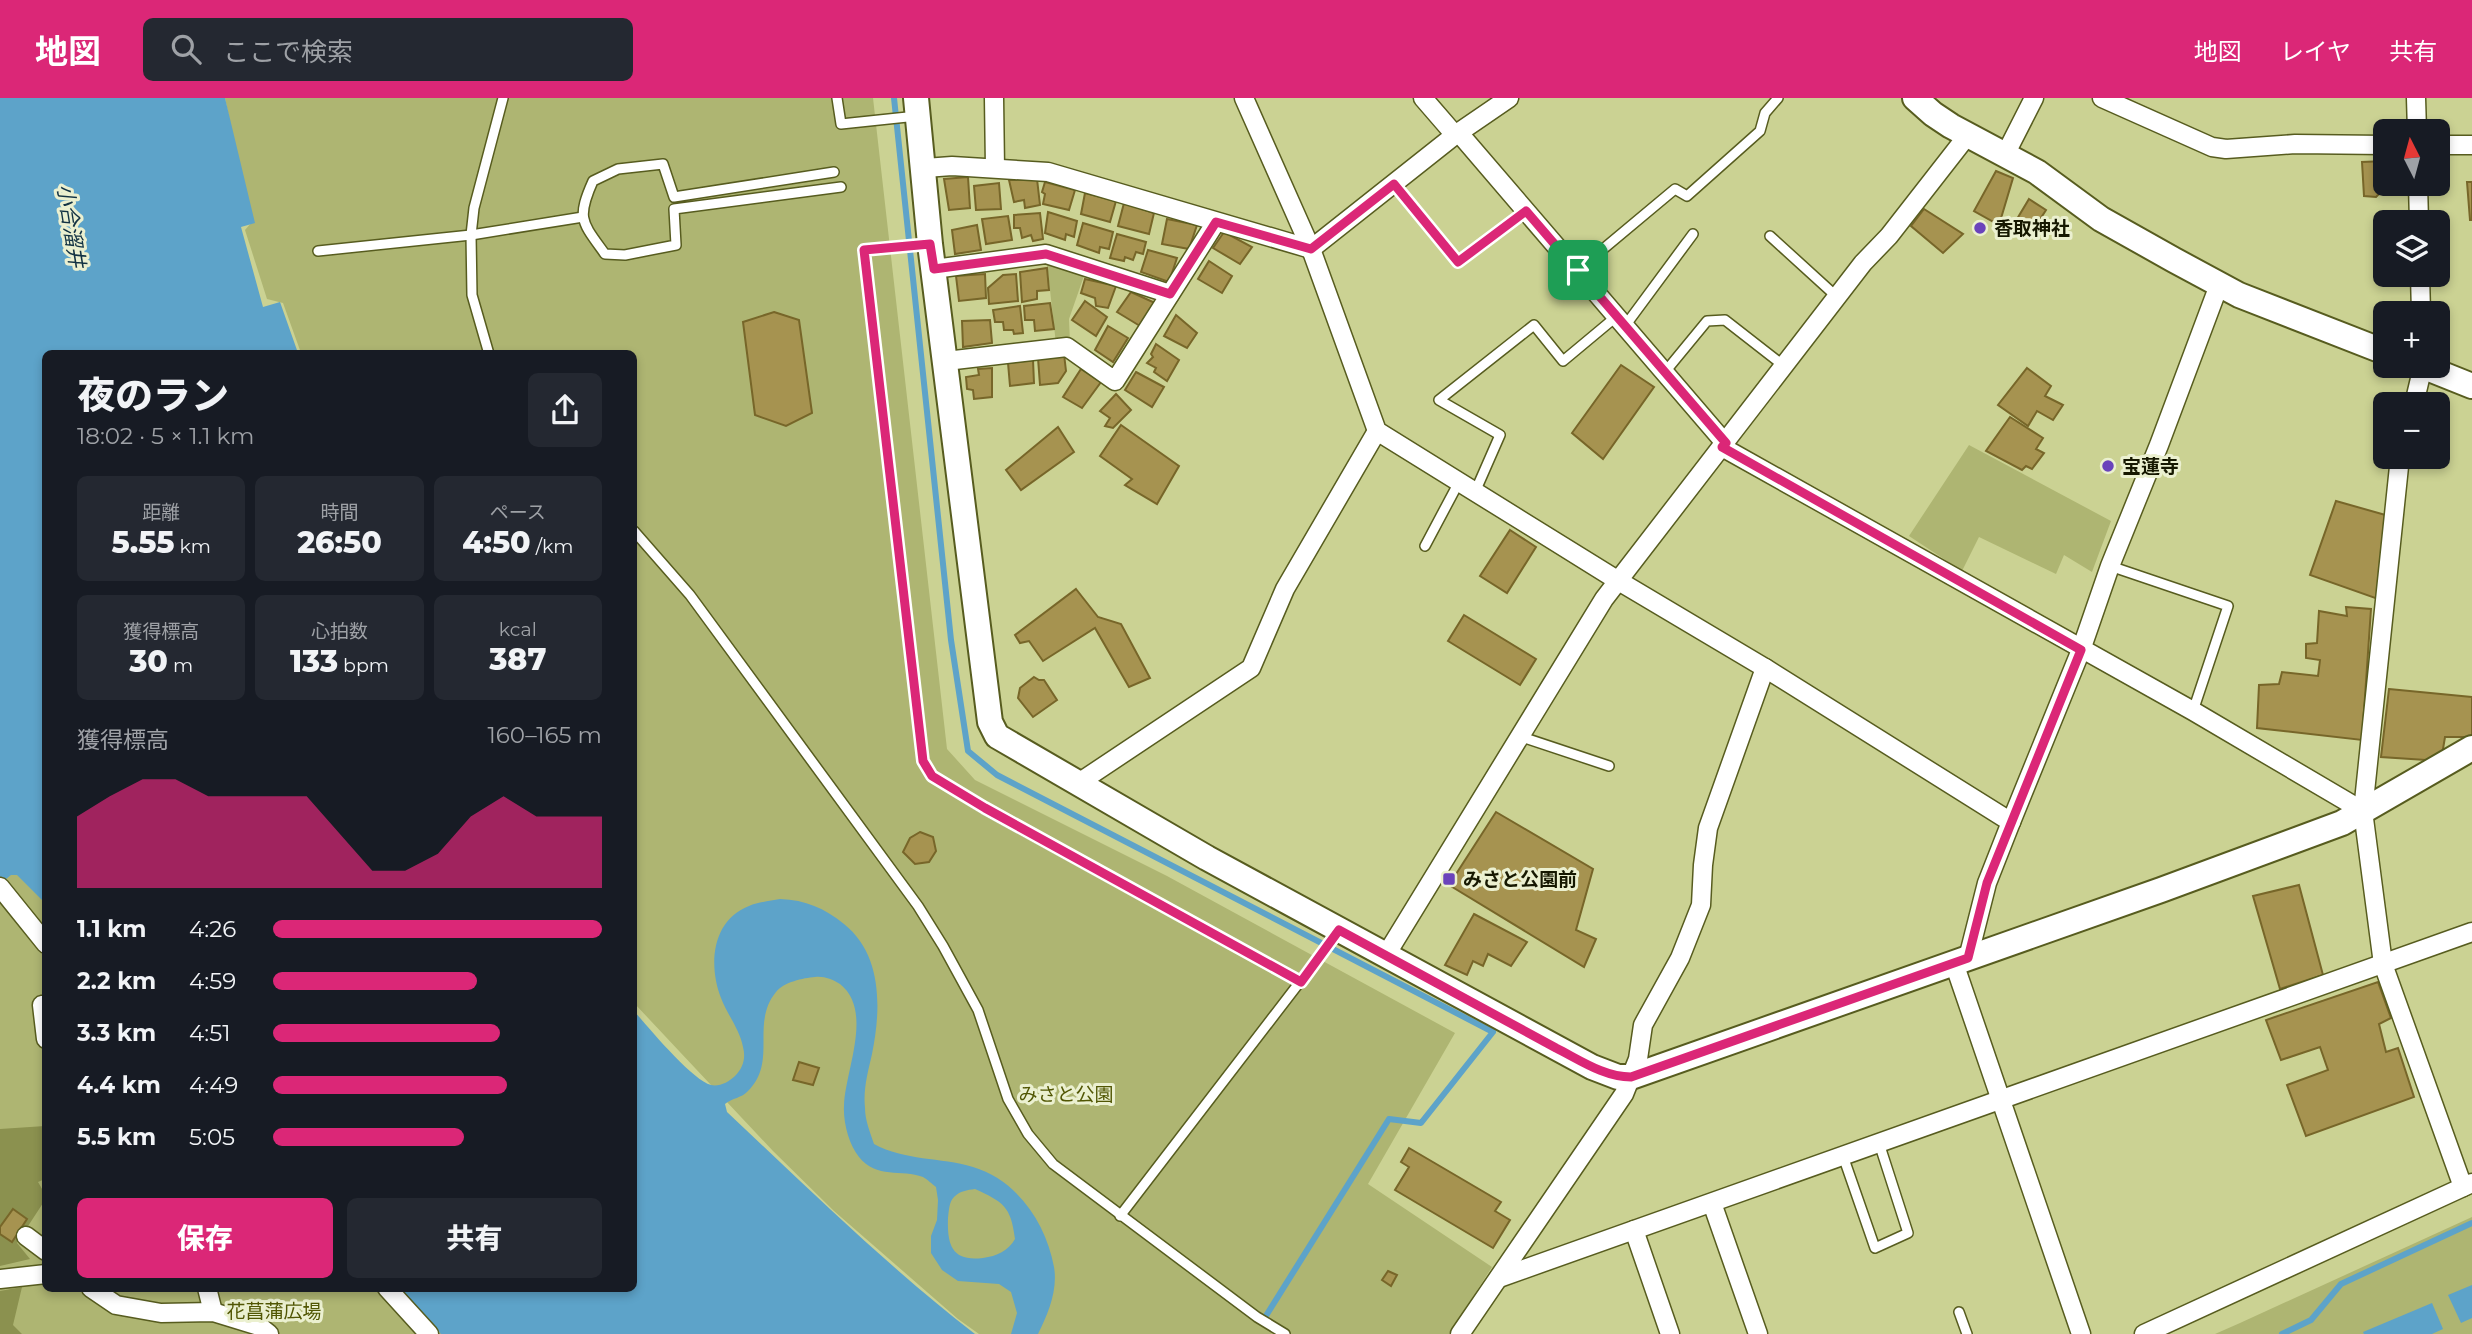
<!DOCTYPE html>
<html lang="ja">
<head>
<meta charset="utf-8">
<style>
	:root { --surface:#171b24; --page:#242831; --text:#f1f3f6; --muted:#9ea1a6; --accent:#db2777 }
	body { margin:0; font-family:Montserrat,"Noto Sans JP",sans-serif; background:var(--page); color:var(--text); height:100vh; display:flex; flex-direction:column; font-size:26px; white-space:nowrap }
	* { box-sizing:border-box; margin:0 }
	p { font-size:23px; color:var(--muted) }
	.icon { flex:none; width:38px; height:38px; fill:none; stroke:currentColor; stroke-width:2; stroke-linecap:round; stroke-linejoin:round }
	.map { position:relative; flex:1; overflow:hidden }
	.details { position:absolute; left:42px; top:252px; width:595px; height:942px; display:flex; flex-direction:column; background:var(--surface); border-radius:10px; box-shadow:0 4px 10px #0003 }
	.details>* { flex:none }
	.needle { width:46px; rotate:354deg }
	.tools { position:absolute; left:2373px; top:21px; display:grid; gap:14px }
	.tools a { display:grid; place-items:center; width:77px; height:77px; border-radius:10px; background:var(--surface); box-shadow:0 4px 10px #0003; font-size:35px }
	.pin { position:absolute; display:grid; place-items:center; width:60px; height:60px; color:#fff; margin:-30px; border-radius:14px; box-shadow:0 4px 10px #0006 }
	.round { display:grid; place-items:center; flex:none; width:74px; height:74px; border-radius:10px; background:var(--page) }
	.headline { display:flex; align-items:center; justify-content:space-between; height:119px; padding:0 35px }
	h1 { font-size:38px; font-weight:800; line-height:52px }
	.stats { display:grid; grid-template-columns:repeat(3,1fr); gap:10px; height:119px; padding:7px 35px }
	.stats div { display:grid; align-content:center; border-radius:10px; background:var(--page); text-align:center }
	.stats b { font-size:30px; font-weight:800 }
	.stats small { font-size:19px; font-weight:400 }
	.stats p { font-size:19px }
	.chart { height:196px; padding:14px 35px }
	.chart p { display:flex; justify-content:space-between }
	.chart svg { width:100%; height:126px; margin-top:7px; fill:var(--accent); opacity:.7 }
	.cta { display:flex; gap:14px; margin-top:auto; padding:14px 35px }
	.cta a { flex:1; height:80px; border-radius:10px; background:var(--accent); color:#fff; font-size:28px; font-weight:800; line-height:80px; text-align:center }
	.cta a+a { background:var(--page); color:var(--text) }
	ul { padding:0 35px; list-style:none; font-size:23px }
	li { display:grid; grid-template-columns:112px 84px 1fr; align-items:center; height:52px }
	li i { height:18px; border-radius:9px; background:var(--accent) }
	header { display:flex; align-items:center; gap:42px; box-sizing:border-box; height:98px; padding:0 35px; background:var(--accent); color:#fff }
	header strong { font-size:33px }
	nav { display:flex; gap:38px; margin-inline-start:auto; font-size:24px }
	.search { width:490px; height:63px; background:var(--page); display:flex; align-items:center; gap:18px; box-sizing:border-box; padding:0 24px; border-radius:10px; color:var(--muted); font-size:26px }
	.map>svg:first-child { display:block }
	.green { fill:#aeb572 }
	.forest { fill:#8b914f }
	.water { fill:#5da3c9; fill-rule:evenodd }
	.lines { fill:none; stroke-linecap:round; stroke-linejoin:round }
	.stream { stroke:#5da3c9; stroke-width:6 }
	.building { fill:#a69350; stroke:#776629; stroke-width:2 }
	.lane-casing { stroke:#575c1f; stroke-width:12 }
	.street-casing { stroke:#575c1f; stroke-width:21 }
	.secondary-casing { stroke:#575c1f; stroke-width:28 }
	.lane { stroke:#fff; stroke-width:9 }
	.street { stroke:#fff; stroke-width:18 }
	.secondary { stroke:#fff; stroke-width:24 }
	.route-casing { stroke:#fff; stroke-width:14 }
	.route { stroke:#db2777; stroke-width:9 }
	.poi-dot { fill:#6a43bb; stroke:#ebf0d0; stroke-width:2.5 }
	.labels { text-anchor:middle; stroke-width:6; stroke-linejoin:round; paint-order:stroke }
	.poi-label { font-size:19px; font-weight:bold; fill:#161801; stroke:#ebf0d0; text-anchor:start }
	.park-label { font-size:19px; fill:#515603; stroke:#ebf0d0 }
	.water-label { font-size:21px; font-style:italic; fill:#123243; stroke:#ebf0d0 }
</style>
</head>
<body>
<header>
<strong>地図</strong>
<div class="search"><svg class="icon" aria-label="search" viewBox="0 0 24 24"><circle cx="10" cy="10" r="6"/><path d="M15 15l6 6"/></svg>ここで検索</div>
<nav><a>地図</a><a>レイヤ</a><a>共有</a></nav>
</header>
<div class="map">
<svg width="2472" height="1236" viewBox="0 0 2472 1236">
	<rect width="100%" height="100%" fill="#cbd293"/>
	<g class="green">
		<path d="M 225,0 L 873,0 L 947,651 L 975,682 L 1167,778 L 1455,935 L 1368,1086 L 1492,1169 L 1449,1236 L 979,1236 L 958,1221 L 834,1113 L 773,1053 L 634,905 L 634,256 L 301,255 L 283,205 L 267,201 L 245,132 L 251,125 Z"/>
		<path d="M 1047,165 L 1085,175 L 1069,221 L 1070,245 L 1056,246 Z"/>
		<path d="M 1969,347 L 2111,423 L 2092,474 L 2064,457 L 2056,476 L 1979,439 L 1962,473 L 1909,438 Z"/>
		<path d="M 0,743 L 45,793 L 46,1190 L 408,1190 L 450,1236 L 0,1236 Z"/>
		<path d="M 2472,1119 L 2472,1236 L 2215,1236 L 2240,1225 Z"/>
	</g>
	<g class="forest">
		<path d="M 45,1028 L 45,1081 L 38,1084 L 45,1096 L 45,1102 L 17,1145 L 30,1161 L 0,1168 L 0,1031 Z"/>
		<path d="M 22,1189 L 13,1227 L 22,1236 L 0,1236 L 0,1193 Z"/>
	</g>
	<g class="water">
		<path d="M 0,0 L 225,0 L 255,125 L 241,129 L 263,209 L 280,204 L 298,255 L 46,256 L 45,805 L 17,777 L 11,777 L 0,786 Z"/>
		<path d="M 780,801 C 806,802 824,810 844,826 C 883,857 881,912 872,956 C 868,974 863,991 865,1010 C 865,1022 870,1034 874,1046 C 905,1063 940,1059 973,1069 C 1017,1082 1046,1125 1054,1169 C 1058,1192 1048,1216 1038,1236 L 1011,1236 L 1017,1215 L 1011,1194 L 999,1186 L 958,1183 L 942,1172 L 931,1155 L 931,1138 L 937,1122 L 938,1102 L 936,1089 C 932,1086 927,1081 923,1079 C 902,1071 876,1081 859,1059 C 849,1047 843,1024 844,1008 C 845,972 874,913 840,886 C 832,881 824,878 815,879 C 803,880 784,884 776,894 C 750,926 778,963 748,993 C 742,1000 732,1000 725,1006 L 727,1014 C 808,1090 887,1168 975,1236 L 441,1236 L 398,1190 L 634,1190 L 634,913 C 648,929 692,982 711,987 C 719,989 729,984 735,978 C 743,970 746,960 743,949 C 740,932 727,916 721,900 C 708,867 712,822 749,808 C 758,804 770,803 780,801 ZM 975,1091 C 1003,1104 1011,1108 1015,1141 C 1008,1153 997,1158 983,1160 C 952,1164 947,1147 948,1120 C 949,1112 949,1104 954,1099 C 960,1093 967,1092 975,1091 Z"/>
		<path d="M 2472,1187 L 2472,1220 L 2461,1225 L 2448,1197 Z"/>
		<path d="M 2432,1205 L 2443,1231 L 2432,1236 L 2364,1236 L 2363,1234 Z"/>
	</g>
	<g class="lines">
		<g class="stream">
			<path d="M 894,0 L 951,542 L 968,653 L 997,677 L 1493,934 L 1421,1025 L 1389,1021 L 1264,1221 L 1269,1224"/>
			<path d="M 2282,1236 L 2311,1222 L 2341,1186 L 2472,1125"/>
		</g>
	</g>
	<g class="building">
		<path d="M 2385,63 L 2385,86 L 2407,86 L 2406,93 L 2382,93 L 2376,99 L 2364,98 L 2362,64 Z"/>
		<path d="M 1996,73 L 2013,80 L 1999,127 L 1974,113 Z"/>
		<path d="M 968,79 L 970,110 L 949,112 L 944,81 Z"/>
		<path d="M 1037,81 L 1040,107 L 1025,110 L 1024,102 L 1014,104 L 1009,82 Z"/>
		<path d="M 1045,84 L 1075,92 L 1069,112 L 1043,106 L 1045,96 L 1042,94 Z"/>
		<path d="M 2467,84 L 2472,84 L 2472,122 L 2470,122 Z"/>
		<path d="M 999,85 L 1001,111 L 976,112 L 974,88 Z"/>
		<path d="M 1085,95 L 1116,103 L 1110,124 L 1081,116 Z"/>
		<path d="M 2029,101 L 2046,112 L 2033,132 L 2017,121 Z"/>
		<path d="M 1124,105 L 1154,115 L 1149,136 L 1118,128 Z"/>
		<path d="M 1924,111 L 1963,136 L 1943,155 L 1911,128 Z"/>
		<path d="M 1048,114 L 1077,123 L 1074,139 L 1066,136 L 1065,142 L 1045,135 Z"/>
		<path d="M 1040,115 L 1043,141 L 1033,143 L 1031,137 L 1022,140 L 1020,130 L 1014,130 L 1014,117 Z"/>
		<path d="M 1008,118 L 1012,142 L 986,146 L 982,121 Z"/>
		<path d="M 1167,121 L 1197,127 L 1189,151 L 1162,146 Z"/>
		<path d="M 1083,125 L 1113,134 L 1109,151 L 1100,149 L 1099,155 L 1077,147 Z"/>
		<path d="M 977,127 L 981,152 L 955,156 L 952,132 Z"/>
		<path d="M 1224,134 L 1252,149 L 1240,166 L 1213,150 Z"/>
		<path d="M 1117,136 L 1146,144 L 1143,156 L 1136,154 L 1133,162 L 1125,159 L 1124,163 L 1110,160 Z"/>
		<path d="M 1148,152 L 1177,160 L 1169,184 L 1141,174 Z"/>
		<path d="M 1209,163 L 1232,178 L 1222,195 L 1198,181 Z"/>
		<path d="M 1047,170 L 1049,192 L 1037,193 L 1037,201 L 1022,204 L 1020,174 Z"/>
		<path d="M 985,176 L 986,200 L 959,203 L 956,178 Z"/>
		<path d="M 1016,176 L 1018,203 L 989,206 L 988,190 L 1003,177 Z"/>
		<path d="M 1085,181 L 1116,188 L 1108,210 L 1096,208 L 1095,200 L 1081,195 Z"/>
		<path d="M 1131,194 L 1155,205 L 1140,228 L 1117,214 Z"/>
		<path d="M 1085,203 L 1107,219 L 1096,238 L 1072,222 Z"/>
		<path d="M 1050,205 L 1054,231 L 1035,233 L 1034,222 L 1025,222 L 1024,208 Z"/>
		<path d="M 1020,208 L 1023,235 L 1014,236 L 1013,232 L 1004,232 L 1003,224 L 995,224 L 993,212 Z"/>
		<path d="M 774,214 L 799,222 L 812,315 L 786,328 L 755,317 L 743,224 Z"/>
		<path d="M 1176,217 L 1197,235 L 1187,250 L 1164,238 Z"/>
		<path d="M 990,222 L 992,245 L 963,249 L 962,223 Z"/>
		<path d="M 1108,228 L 1128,240 L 1113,264 L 1095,252 Z"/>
		<path d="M 1156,246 L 1179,262 L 1167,283 L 1154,274 L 1156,270 L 1147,265 L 1153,259 L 1151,256 Z"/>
		<path d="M 1064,256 L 1066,273 L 1058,285 L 1040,287 L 1038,260 Z"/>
		<path d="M 1033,262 L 1034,285 L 1010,288 L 1008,265 Z"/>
		<path d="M 1621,267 L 1654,289 L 1603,361 L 1572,335 Z"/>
		<path d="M 992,270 L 992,299 L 974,301 L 973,292 L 967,291 L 966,279 L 979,277 L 978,271 Z"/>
		<path d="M 2027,270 L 2051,288 L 2045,298 L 2063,307 L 2053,322 L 2037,313 L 2028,328 L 1998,307 Z"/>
		<path d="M 1081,271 L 1101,284 L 1082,310 L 1063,299 Z"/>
		<path d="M 1136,274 L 1164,289 L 1152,309 L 1125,292 Z"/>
		<path d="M 1116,296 L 1131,312 L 1113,330 L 1105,328 L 1110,320 L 1100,313 Z"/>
		<path d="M 2010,319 L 2043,340 L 2036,351 L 2044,355 L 2032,371 L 2026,368 L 2022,372 L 1986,353 Z"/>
		<path d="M 1121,327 L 1179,368 L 1157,406 L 1125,387 L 1132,381 L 1100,358 Z"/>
		<path d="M 1058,329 L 1074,354 L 1021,392 L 1006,372 Z"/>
		<path d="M 2336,403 L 2389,418 L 2378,501 L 2310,477 Z"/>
		<path d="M 1510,432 L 1536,449 L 1507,495 L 1480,478 Z"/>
		<path d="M 1076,491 L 1098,519 L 1121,526 L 1150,580 L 1129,589 L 1095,530 L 1043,563 L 1029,543 L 1020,545 L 1015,537 Z"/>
		<path d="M 2346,509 L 2371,511 L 2362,642 L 2257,630 L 2259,587 L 2279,586 L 2282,574 L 2318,578 L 2320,562 L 2306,560 L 2306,546 L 2317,545 L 2319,513 L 2347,518 Z"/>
		<path d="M 1464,517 L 1536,561 L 1520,587 L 1448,543 Z"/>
		<path d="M 1034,579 L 1039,582 L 1044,582 L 1057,602 L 1033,619 L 1018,600 L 1020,590 Z"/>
		<path d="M 2389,591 L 2472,599 L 2472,639 L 2445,639 L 2441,663 L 2381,659 Z"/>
		<path d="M 1496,714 L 1593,771 L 1576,832 L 1596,841 L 1584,869 L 1449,787 Z"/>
		<path d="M 920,734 L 933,739 L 936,753 L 929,764 L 915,766 L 903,754 L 910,740 Z"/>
		<path d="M 2299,787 L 2323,877 L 2280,891 L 2253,798 Z"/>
		<path d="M 1474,816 L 1527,844 L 1511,868 L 1488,856 L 1483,868 L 1473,863 L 1467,877 L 1445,867 Z"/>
		<path d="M 2378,884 L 2391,920 L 2379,926 L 2386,954 L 2398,950 L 2414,999 L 2306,1038 L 2287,987 L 2328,972 L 2320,949 L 2281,962 L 2266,922 Z"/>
		<path d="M 799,964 L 819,970 L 813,987 L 793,982 Z"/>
		<path d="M 1409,1050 L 1501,1104 L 1495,1113 L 1510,1122 L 1493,1150 L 1395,1092 L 1409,1069 L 1401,1064 Z"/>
		<path d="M 13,1111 L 27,1121 L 12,1144 L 0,1136 L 0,1129 Z"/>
		<path d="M 1388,1173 L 1397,1177 L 1391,1188 L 1382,1182 Z"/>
	</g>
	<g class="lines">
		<g class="lane-casing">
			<g id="lane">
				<path d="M 837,0 L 841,26 L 917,18"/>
				<path d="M 834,74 L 674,99 L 663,66 L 618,71 L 593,83 C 576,121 582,124 605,156 L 625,157 L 676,147 L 674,111 L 841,89"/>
				<path d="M 1394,86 L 1458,164 L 1526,113"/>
				<path d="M 1770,138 L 1837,199"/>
				<path d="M 927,146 L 864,152 L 923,663 L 932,678 L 985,711 L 1301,884"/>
				<path d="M 318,153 L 471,137 L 583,119"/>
				<path d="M 1578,172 L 1675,91 L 1687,98 L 1760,33 L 1765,15 L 1778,0"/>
				<path d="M 1625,228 L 1693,136"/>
				<path d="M 489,256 L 472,197 L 471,137 L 474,110 L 503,0"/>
				<path d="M 1665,274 L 1707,223 L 1725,222 L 1784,268"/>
				<path d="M 1475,394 L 1500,337 L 1439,302 L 1534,227 L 1563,263 L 1617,218"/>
				<path d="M 634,433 L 690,497 L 918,808 L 943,848 L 978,912 L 1008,1001 L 1028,1036 L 1053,1066 L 1257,1219 L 1285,1236"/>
				<path d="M 1425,448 L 1459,384"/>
				<path d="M 2110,468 L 2228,508 L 2193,613"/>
				<path d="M 1519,638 L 1609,668"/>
				<path d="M 1843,1058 L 1875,1150 L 1908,1135 L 1879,1045"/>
				<path d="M 1120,1118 L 1339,833"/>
				<path d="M 1959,1214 L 1967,1236"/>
			</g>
		</g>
		<g class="street-casing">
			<g id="street">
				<path d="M 994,0 L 995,70"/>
				<path d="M 1244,0 L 1311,151 L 1377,333 L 1617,482 L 1765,570 L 1708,730 L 1703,767 L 1701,807 L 1680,860 L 1643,927 L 1638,961 L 1624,996 L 1460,1236"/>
				<path d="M 1423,0 L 1455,37"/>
				<path d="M 2102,0 L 2212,49 L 2226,51 L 2295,46 L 2385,47"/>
				<path d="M 2416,0 L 2417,33"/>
				<path d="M 1459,35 L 1725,345"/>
				<path d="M 2438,47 L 2472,47"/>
				<path d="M 2005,57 L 2034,0"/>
				<path d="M 925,70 L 952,68 L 1048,74 L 1311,151 L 1455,37 L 1509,0"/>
				<path d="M 2418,86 L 2419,124"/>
				<path d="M 934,171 L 1046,156 L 1170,196"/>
				<path d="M 2420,177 L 2421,215"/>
				<path d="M 946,263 L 1067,249 L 1115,283 L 1216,124"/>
				<path d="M 2414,306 L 2423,268"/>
				<path d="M 1722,349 L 2193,613 L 2363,713"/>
				<path d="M 2400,359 L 2363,713 L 2383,866 L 2463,1089"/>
				<path d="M 1765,570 L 2011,724 L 1987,785 L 1968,860"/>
				<path d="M 1080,684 L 1251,570 L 1285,491 L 1377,333"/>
				<path d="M 2011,724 L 2081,552 L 2110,468 L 2159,347 L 2219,187"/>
				<path d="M 0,789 L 46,846"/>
				<path d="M 1386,857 L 1604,501 L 1863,165 L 1889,138 L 1967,38"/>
				<path d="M 1954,865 L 2081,1236"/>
				<path d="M 42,907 L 46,941"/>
				<path d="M 1712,1105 L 1758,1236"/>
				<path d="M 1634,1132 L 1670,1236"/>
				<path d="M 26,1138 L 46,1153"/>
				<path d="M 1499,1180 L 2472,834"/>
				<path d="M 0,1181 L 46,1176"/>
				<path d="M 91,1190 L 116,1207 L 161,1215 L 213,1214 L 259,1228 L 269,1236"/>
				<path d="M 207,1190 L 213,1214"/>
				<path d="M 387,1190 L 429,1236"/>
				<path d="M 2144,1236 L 2472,1085"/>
			</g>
		</g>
		<g class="secondary-casing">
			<g id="secondary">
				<path d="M 916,0 L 930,146 L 990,624 L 997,638 L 1207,760 L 1592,969 L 1618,979 L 1631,979 L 2161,792 L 2342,725 L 2472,650"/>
				<path d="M 1915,0 L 1933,16 L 1951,28 L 2037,74 L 2101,121 L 2174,162 L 2239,197 L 2385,254"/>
				<path d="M 2422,268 L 2472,288"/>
			</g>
		</g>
		<use href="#lane" class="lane"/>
		<use href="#street" class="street"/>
		<use href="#secondary" class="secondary"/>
	</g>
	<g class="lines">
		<g class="route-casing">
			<path id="route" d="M 1394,86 L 1458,164 L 1526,113 L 1726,345 L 1722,349 L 2081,552 L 1987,785 L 1968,860 L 1631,979 C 1604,979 1580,962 1556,950 L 1339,832 L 1301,884 L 985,710 L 932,678 L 923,663 L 864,152 L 930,146 L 934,171 L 1046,156 L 1170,196 L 1216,124 L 1311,151 Z"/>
		</g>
		<use href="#route" class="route"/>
	</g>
	<g class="poi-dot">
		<circle cx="1980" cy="130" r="7"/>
		<circle cx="2108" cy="368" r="7"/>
		<rect x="1442" y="774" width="14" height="14" rx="3.5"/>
	</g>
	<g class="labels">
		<g class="poi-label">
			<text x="1994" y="137">香取神社</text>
			<text x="2122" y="375">宝蓮寺</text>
			<text x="1463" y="788">みさと公園前</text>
		</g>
		<g class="park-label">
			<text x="1066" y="1003">みさと公園</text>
			<text x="274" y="1220">花菖蒲広場</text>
		</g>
		<g class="water-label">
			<text transform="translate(71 128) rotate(81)" y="7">小合溜井</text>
		</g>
	</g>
</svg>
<div class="tools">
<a><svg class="needle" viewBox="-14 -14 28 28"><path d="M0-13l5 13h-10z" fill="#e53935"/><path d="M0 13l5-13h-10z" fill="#9ea1a6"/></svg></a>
<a><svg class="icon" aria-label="layers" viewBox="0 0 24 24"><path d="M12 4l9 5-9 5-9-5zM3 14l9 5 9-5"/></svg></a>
<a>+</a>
<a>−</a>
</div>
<div class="pin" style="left:1578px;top:172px;background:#1e9e55"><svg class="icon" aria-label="arrive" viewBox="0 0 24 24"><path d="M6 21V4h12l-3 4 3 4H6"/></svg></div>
<section class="details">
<div class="headline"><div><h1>夜のラン</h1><p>18:02 · 5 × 1.1 km</p></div><a class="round"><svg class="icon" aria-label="share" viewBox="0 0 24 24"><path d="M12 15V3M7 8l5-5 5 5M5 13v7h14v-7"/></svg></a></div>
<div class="stats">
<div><p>距離</p><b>5.55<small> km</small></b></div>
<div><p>時間</p><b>26:50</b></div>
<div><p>ペース</p><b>4:50<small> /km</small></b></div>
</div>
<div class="stats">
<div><p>獲得標高</p><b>30<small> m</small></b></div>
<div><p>心拍数</p><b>133<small> bpm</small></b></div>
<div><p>kcal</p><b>387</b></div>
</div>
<div class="chart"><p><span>獲得標高</span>160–165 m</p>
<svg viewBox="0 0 160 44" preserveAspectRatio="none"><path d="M0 44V19L10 12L20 6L30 6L40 12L50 12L60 12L70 12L80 25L90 38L100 38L110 32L120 19L130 12L140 19L150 19L160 19V44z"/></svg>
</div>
<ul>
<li><b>1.1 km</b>4:26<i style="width:100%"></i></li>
<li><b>2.2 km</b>4:59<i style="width:62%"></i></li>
<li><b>3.3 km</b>4:51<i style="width:69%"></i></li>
<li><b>4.4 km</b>4:49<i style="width:71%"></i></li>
<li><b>5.5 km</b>5:05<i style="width:58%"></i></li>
</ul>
<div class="cta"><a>保存</a><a>共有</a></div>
</section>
</div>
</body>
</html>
